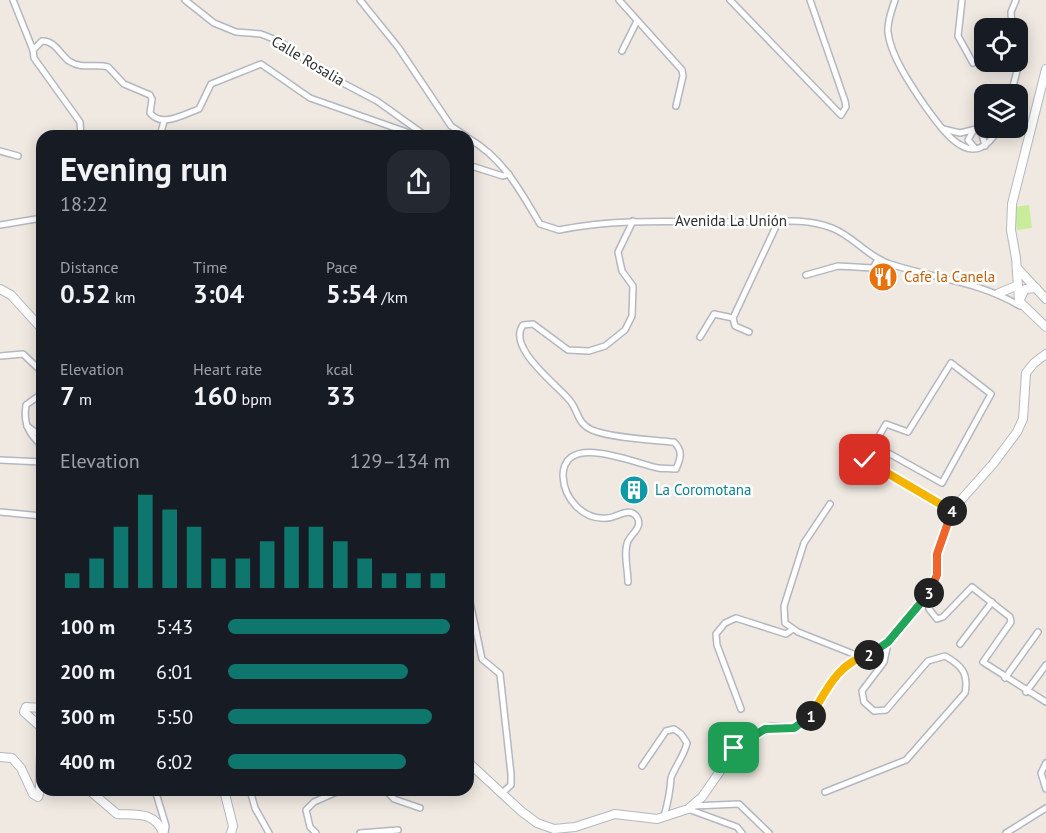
<!DOCTYPE html>
<html lang="en">
<head>
<meta charset="utf-8">
<style>
	:root { --surface:#171b24; --page:#242831; --text:#f1f3f6; --muted:#9ea1a6; --accent:#0f766e }
	body { margin:0; font-family:"PT Sans",sans-serif; background:var(--page); color:var(--text); height:100vh; display:flex; flex-direction:column; font-size:22px; white-space:nowrap }
	* { box-sizing:border-box; margin:0 }
	p { font-size:20px; color:var(--muted) }
	.icon { flex:none; width:33px; height:33px; fill:none; stroke:currentColor; stroke-width:2; stroke-linecap:round; stroke-linejoin:round }
	.map { position:relative; flex:1; overflow:hidden }
	.panel { position:absolute; left:36px; top:130px; width:438px; height:666px; display:flex; flex-direction:column; background:var(--surface); border-radius:18px; box-shadow:0 3px 15px #0003 }
	.panel>* { flex:none }
	.controls { position:absolute; left:974px; top:18px; display:grid; gap:12px }
	.controls a { display:grid; place-items:center; width:54px; height:54px; border-radius:12px; background:var(--surface); box-shadow:0 3px 15px #0003; font-size:30px }
	.pin { position:absolute; display:grid; place-items:center; width:51px; height:51px; color:#fff; margin:-26px; border-radius:12px; box-shadow:0 3px 9px #0006 }
	.km { position:absolute; width:30px; height:30px; margin:-15px; border-radius:50%; background:#222; color:#fff; font-size:16px; line-height:30px; text-align:center }
	.round { display:grid; place-items:center; flex:none; width:63px; height:63px; border-radius:18px; background:var(--page) }
	.summary { display:flex; align-items:center; justify-content:space-between; height:102px; padding:0 24px }
	h1 { font-size:33px; font-weight:700; line-height:45px }
	.metrics { display:grid; grid-template-columns:repeat(3,1fr); gap:9px; height:102px; padding:6px 24px }
	.metrics div { display:grid; align-content:center }
	.metrics b { font-size:26px; font-weight:700 }
	.metrics small { font-size:16px; font-weight:400 }
	.metrics p { font-size:16px }
	.chart { height:168px; padding:12px 24px }
	.chart p { display:flex; justify-content:space-between }
	.chart svg { width:100%; height:108px; margin-top:6px; stroke:var(--accent); stroke-width:6 }
	ul { padding:0 24px; list-style:none; font-size:20px }
	li { display:grid; grid-template-columns:96px 72px 1fr; align-items:center; height:45px }
	li i { height:15px; border-radius:8px; background:var(--accent) }
	.map>svg:first-child { display:block }
	.pitch { fill:#c9ec9a }
	.lines { fill:none; stroke-linecap:round; stroke-linejoin:round }
	.street-casing { stroke:#b4b7c1; stroke-width:8 }
	.secondary-casing { stroke:#b4b7c1; stroke-width:10 }
	.street { stroke:#fff; stroke-width:5 }
	.secondary { stroke:#fff; stroke-width:8 }
	.split-1-casing { stroke:#fff; stroke-width:12 }
	.split-2-casing { stroke:#fff; stroke-width:12 }
	.split-3-casing { stroke:#fff; stroke-width:12 }
	.split-4-casing { stroke:#fff; stroke-width:12 }
	.split-5-casing { stroke:#fff; stroke-width:12 }
	.split-1 { stroke:#22a559; stroke-width:8 }
	.split-2 { stroke:#f5b400; stroke-width:8 }
	.split-3 { stroke:#22a559; stroke-width:8 }
	.split-4 { stroke:#f0652b; stroke-width:8 }
	.split-5 { stroke:#f5b400; stroke-width:8 }
	.labels { text-anchor:middle; stroke-width:5; stroke-linejoin:round; paint-order:stroke }
	.street-label { font-size:15px; fill:#2e2e2e; stroke:#fff }
	.food-label { font-size:15px; fill:#c56008; stroke:#fff; text-anchor:start }
	.culture-label { font-size:15px; fill:#0d838f; stroke:#fff; text-anchor:start }
</style>
</head>
<body>
<div class="map">
<svg width="1046" height="833" viewBox="0 0 1046 833">
	<rect width="100%" height="100%" fill="#efe9e1"/>
	<path class="pitch" d="M 1029,205 L 1032,228 L 1017,230 L 1014,207 Z"/>
	<g class="lines">
		<g class="street-casing">
			<g id="street">
				<path d="M 13,0 L 33,50"/>
				<path d="M 185,0 L 214,23 L 236,32 L 261,34 L 281,42 L 322,72 L 377,101 L 426,136"/>
				<path d="M 360,0 L 398,47 L 451,126 L 466,136"/>
				<path d="M 619,0 L 682,70 L 683,76 L 676,106"/>
				<path d="M 730,0 L 841,115 L 846,107 L 845,101 L 810,0"/>
				<path d="M 895,0 C 892,10 887,21 888,32 C 890,55 912,87 925,106 C 944,132 973,175 999,128"/>
				<path d="M 962,0 L 958,36 L 973,63"/>
				<path d="M 1012,28 L 1011,12 L 1016,0"/>
				<path d="M 622,51 L 637,21"/>
				<path d="M 1011,94 L 1018,67 L 1017,52"/>
				<path d="M 943,129 L 960,133 L 984,127"/>
				<path d="M 977,130 L 982,134 L 985,146"/>
				<path d="M 973,131 L 968,140 L 974,147"/>
				<path d="M 81,136 L 80,122 L 34,58 L 33,50 L 42,41 C 54,40 60,54 69,61 C 82,70 95,63 108,67 L 124,84 L 150,95 L 152,99 L 150,113 C 162,128 184,114 199,109 L 211,84 L 261,64 L 310,98 L 418,136"/>
				<path d="M 160,136 L 164,121"/>
				<path d="M 468,138 C 504,159 519,189 540,224 L 559,230 C 618,218 677,222 737,222 C 770,223 801,216 832,228 C 853,236 868,257 890,264 C 936,279 978,281 1020,306"/>
				<path d="M 0,151 L 18,156"/>
				<path d="M 468,165 L 503,176 L 509,174"/>
				<path d="M 0,225 L 42,218"/>
				<path d="M 806,275 L 838,266 L 873,268 L 878,259"/>
				<path d="M 749,332 L 735,326 L 733,318 L 779,220"/>
				<path d="M 700,337 L 714,314 L 733,318"/>
				<path d="M 0,356 L 23,354 L 42,372"/>
				<path d="M 42,398 L 37,397 L 26,405 C 23,424 29,434 42,446"/>
				<path d="M 27,426 L 42,437"/>
				<path d="M 874,445 L 942,483 L 991,394 L 951,363 L 908,432 L 886,424 L 865,460 L 953,509"/>
				<path d="M 0,460 L 42,462"/>
				<path d="M 830,504 L 804,543 L 784,606 L 785,623 L 798,632 L 861,657"/>
				<path d="M 0,512 L 42,516"/>
				<path d="M 628,582 C 628,570 623,552 628,541 C 632,533 643,527 637,517 C 629,506 617,518 607,518 C 583,520 564,499 563,476 C 563,431 636,464 658,468 C 664,469 670,468 676,469 C 681,458 683,451 674,442 C 653,440 611,438 592,430 C 577,423 579,413 571,402 C 559,386 506,348 523,325 L 533,324 L 568,350 L 589,351 L 605,346 L 625,330 L 632,316 L 633,286 L 622,271 L 618,252 L 633,221"/>
				<path d="M 933,590 L 929,609 L 937,619 L 943,617 L 972,587 L 1010,617 L 1011,622 L 983,662 L 1046,702"/>
				<path d="M 469,597 L 482,659 L 500,674 L 511,774 L 511,785 L 501,794"/>
				<path d="M 960,644 L 992,602"/>
				<path d="M 1005,678 L 1038,632"/>
				<path d="M 1026,692 L 1046,665"/>
				<path d="M 741,709 L 717,645 L 716,634 L 725,623 L 736,618 L 786,634 L 793,629"/>
				<path d="M 1046,763 L 1041,773 L 1046,789"/>
				<path d="M 642,766 L 666,731 L 674,729 L 681,734 L 687,743 C 684,756 673,770 671,778 C 670,792 668,803 664,816"/>
				<path d="M 155,790 L 166,826 L 165,833"/>
				<path d="M 250,790 L 255,808 L 269,833"/>
				<path d="M 386,790 L 394,799 L 420,808"/>
				<path d="M 825,792 L 906,760 L 965,693 C 969,673 961,665 945,656 L 928,661 L 886,710 L 874,711 L 864,702 L 862,691 L 884,662 L 888,643"/>
				<path d="M 693,806 L 739,804 L 769,833"/>
				<path d="M 688,809 L 737,827 L 742,833"/>
				<path d="M 316,833 L 310,827 L 306,810 L 314,802 L 341,790"/>
				<path d="M 360,833 L 398,830"/>
				<path d="M 1006,833 L 1046,808"/>
			</g>
		</g>
		<g class="secondary-casing">
			<g id="secondary">
				<path d="M 1046,69 L 1012,204 L 1011,230 L 1016,258 L 1019,301 L 1046,327"/>
				<path d="M 1017,268 L 1046,299"/>
				<path d="M 0,289 L 11,295 L 42,329"/>
				<path d="M 999,293 L 1016,286"/>
				<path d="M 1019,301 L 1025,289 L 1036,288"/>
				<path d="M 42,708 L 26,707 L 24,712 L 42,728"/>
				<path d="M 0,757 L 12,758 L 21,768 L 33,794 L 38,797 C 42,790 39,760 42,747"/>
				<path d="M 468,762 L 521,811 L 537,823 L 554,829 L 575,827 L 615,814 L 657,819 L 688,809 L 702,797 L 739,744 L 771,727 L 794,728 L 807,721 L 835,676 L 855,659 L 874,654 L 888,642 L 933,588 L 937,575 L 937,554 L 953,509 L 993,464 L 1017,432 L 1023,419 L 1026,373 L 1034,363 L 1046,354"/>
				<path d="M 89,790 L 117,814 C 135,815 155,811 163,833"/>
				<path d="M 224,790 L 233,826 L 231,833"/>
			</g>
		</g>
		<use href="#street" class="street"/>
		<use href="#secondary" class="secondary"/>
	</g>
	<g class="lines">
		<g class="split-1-casing">
			<path id="split-1" d="M 734,748 L 765,729 L 794,728 L 811,716"/>
		</g>
		<g class="split-2-casing">
			<path id="split-2" d="M 811,716 C 826,691 838,662 869,655"/>
		</g>
		<g class="split-3-casing">
			<path id="split-3" d="M 869,655 L 888,642 L 929,593"/>
		</g>
		<g class="split-4-casing">
			<path id="split-4" d="M 929,593 L 937,575 L 937,554 L 952,511"/>
		</g>
		<g class="split-5-casing">
			<path id="split-5" d="M 865,460 L 952,511"/>
		</g>
		<use href="#split-1" class="split-1"/>
		<use href="#split-2" class="split-2"/>
		<use href="#split-3" class="split-3"/>
		<use href="#split-4" class="split-4"/>
		<use href="#split-5" class="split-5"/>
	</g>
	<defs>
		<g id="restaurant-disc" transform="scale(1.5)"><circle r="9.5" fill="#e8710a" stroke="#fff"/><path d="M-5-6h1v4h1v-4h1v4h1v-4h1v5L-1.5 .5V6h-2V.5L-5-1ZM5-6V6H3V1.5H1.5Q1.5-4 5-6Z" fill="#fff"/></g>
		<g id="building-disc" transform="scale(1.5)"><circle r="9.5" fill="#0f9aa8" stroke="#fff"/><path d="M-4-6H4V6H1V3H-1V6H-4ZM-2.5-4.3h1.7v1.8h-1.7ZM.8-4.3h1.7v1.8H.8ZM-2.5-1h1.7V.8h-1.7ZM.8-1h1.7V.8H.8Z" fill="#fff"/></g>
	</defs>
	<g fill-rule="evenodd">
		<use href="#restaurant-disc" x="883" y="277"/>
		<use href="#building-disc" x="634" y="490"/>
	</g>
	<g class="labels">
		<g class="street-label">
			<text transform="translate(308 61) rotate(31)" y="5">Calle Rosalia</text>
			<text x="731" y="226">Avenida La Unión</text>
		</g>
		<g class="food-label">
			<text x="904" y="282">Cafe la Canela</text>
		</g>
		<g class="culture-label">
			<text x="655" y="495">La Coromotana</text>
		</g>
	</g>
</svg>
<div class="controls">
<a><svg class="icon" aria-label="locate" viewBox="0 0 24 24"><circle cx="12" cy="12" r="6"/><path d="M12 2v4M12 18v4M2 12h4M18 12h4"/></svg></a>
<a><svg class="icon" aria-label="layers" viewBox="0 0 24 24"><path d="M12 4l9 5-9 5-9-5zM3 14l9 5 9-5"/></svg></a>
</div>
<div class="pin" style="left:734px;top:748px;background:#1e9e55"><svg class="icon" aria-label="arrive" viewBox="0 0 24 24"><path d="M6 21V4h12l-3 4 3 4H6"/></svg></div>
<div class="pin" style="left:865px;top:460px;background:#d93025"><svg class="icon" aria-label="check" viewBox="0 0 24 24"><path d="M5 12l5 5 9-10"/></svg></div>
<b class="km" style="left:811px;top:716px">1</b>
<b class="km" style="left:869px;top:655px">2</b>
<b class="km" style="left:929px;top:593px">3</b>
<b class="km" style="left:952px;top:511px">4</b>
<section class="panel">
<div class="summary"><div><h1>Evening run</h1><p>18:22</p></div><a class="round"><svg class="icon" aria-label="share" viewBox="0 0 24 24"><path d="M12 15V3M7 8l5-5 5 5M5 13v7h14v-7"/></svg></a></div>
<div class="metrics">
<div><p>Distance</p><b>0.52<small> km</small></b></div>
<div><p>Time</p><b>3:04</b></div>
<div><p>Pace</p><b>5:54<small> /km</small></b></div>
</div>
<div class="metrics">
<div><p>Elevation</p><b>7<small> m</small></b></div>
<div><p>Heart rate</p><b>160<small> bpm</small></b></div>
<div><p>kcal</p><b>33</b></div>
</div>
<div class="chart"><p><span>Elevation</span>129–134 m</p>
<svg viewBox="0 0 160 44" preserveAspectRatio="none"><path d="M5 44V38M15 44V32M25 44V19M35 44V6M45 44V12M55 44V19M65 44V32M75 44V32M85 44V25M95 44V19M105 44V19M115 44V25M125 44V32M135 44V38M145 44V38M155 44V38"/></svg>
</div>
<ul>
<li><b>100 m</b>5:43<i style="width:100%"></i></li>
<li><b>200 m</b>6:01<i style="width:81%"></i></li>
<li><b>300 m</b>5:50<i style="width:92%"></i></li>
<li><b>400 m</b>6:02<i style="width:80%"></i></li>
</ul>
</section>
</div>
</body>
</html>
